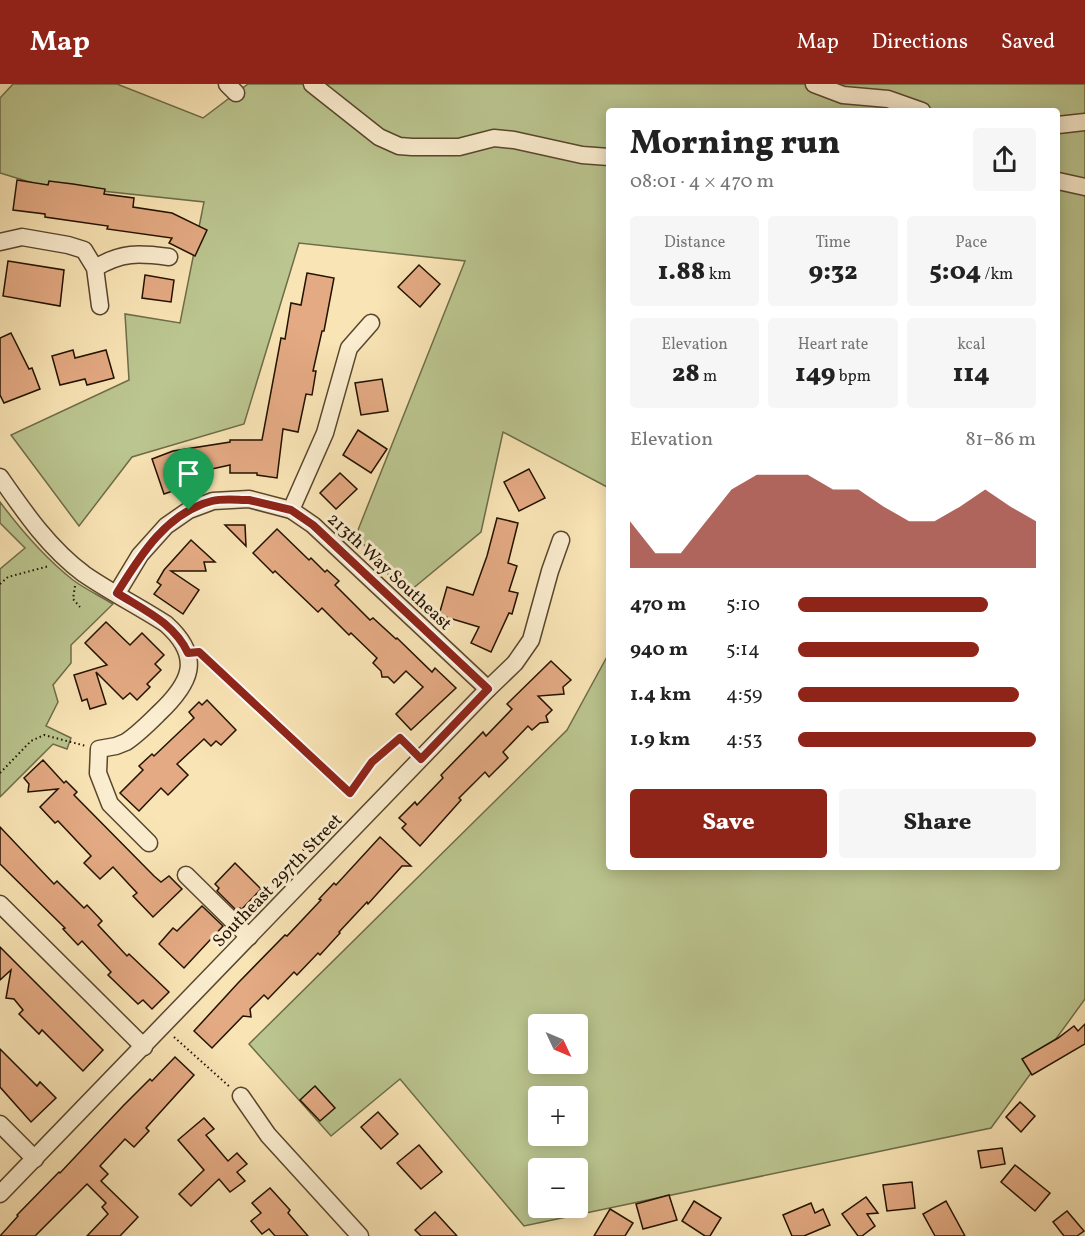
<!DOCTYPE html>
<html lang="en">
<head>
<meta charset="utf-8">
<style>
	:root { --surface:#fff; --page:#f6f6f6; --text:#222; --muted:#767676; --accent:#8f2418 }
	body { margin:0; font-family:Vollkorn,serif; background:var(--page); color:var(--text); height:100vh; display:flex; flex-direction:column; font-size:22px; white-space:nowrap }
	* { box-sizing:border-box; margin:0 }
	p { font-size:20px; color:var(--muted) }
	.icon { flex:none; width:33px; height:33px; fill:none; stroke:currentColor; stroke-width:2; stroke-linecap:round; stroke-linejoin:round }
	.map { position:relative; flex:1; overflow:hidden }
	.sheet { position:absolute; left:606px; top:24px; width:454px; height:762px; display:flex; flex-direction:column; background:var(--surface); border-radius:6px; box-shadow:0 3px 15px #0003 }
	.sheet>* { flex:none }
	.needle { width:39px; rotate:134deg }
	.buttons { position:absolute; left:528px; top:930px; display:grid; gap:12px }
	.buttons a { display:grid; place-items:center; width:60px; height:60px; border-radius:6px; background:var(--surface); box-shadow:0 3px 15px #0003; font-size:30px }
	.pin { position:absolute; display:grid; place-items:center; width:51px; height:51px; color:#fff; margin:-62px -26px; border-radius:50% 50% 50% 0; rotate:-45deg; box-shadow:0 0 6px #0007 }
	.pin .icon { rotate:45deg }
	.round { display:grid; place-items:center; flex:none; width:63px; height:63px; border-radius:6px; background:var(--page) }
	.overview { display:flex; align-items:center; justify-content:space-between; height:102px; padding:0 24px }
	h1 { font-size:33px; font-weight:800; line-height:45px }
	.figures { display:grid; grid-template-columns:repeat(3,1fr); gap:9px; height:102px; padding:6px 24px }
	.figures div { display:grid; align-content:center; border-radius:6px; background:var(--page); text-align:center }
	.figures b { font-size:26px; font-weight:800 }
	.figures small { font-size:16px; font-weight:400 }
	.figures p { font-size:16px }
	.chart { height:168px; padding:12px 24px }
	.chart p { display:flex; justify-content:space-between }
	.chart svg { width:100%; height:108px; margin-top:6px; fill:var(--accent); opacity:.7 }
	.primary-button { display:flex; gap:12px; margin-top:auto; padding:12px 24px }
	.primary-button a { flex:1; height:69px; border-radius:6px; background:var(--accent); color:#fff; font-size:24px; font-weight:800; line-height:69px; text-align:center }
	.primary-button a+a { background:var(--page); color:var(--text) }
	ul { padding:0 24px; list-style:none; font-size:20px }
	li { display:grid; grid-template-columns:96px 72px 1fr; align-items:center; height:45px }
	li i { height:15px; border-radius:8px; background:var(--accent) }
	header { display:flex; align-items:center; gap:36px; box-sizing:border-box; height:84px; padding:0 30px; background:var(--accent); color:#fff }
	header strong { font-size:28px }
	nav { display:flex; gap:33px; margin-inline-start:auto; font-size:21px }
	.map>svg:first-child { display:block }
	.green { fill:#bbc58f; stroke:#6e6c48; stroke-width:1.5; fill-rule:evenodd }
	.building { fill:#e4aa83; stroke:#221200; stroke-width:1.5 }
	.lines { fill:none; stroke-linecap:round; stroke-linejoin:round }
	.minor-casing { stroke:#58462d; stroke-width:19 }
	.path { stroke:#221200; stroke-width:2; stroke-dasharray:1.5 3; stroke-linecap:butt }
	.minor { stroke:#fbedcf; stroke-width:16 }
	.route-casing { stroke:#fff; stroke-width:12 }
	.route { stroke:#8f2418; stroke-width:8 }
	.labels { text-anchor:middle; stroke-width:6; stroke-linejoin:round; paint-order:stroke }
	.street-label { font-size:18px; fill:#221200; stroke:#fbedcf }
</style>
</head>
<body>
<header>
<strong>Map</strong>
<nav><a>Map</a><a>Directions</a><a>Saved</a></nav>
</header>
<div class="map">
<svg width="1085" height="1152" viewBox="0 0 1085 1152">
	<rect width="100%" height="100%" fill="#f9e4b5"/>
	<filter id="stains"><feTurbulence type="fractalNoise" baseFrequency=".00333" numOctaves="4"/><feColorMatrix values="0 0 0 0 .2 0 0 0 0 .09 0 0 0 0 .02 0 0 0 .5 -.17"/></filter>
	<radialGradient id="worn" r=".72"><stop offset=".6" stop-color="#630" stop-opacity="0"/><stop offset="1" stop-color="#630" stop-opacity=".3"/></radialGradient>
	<g class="green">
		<path d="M 13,0 L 117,0 L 203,34 L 248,0 L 1085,0 L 1085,915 L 991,1044 L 524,1142 L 400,995 L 331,1052 L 249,960 L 567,646 L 609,569 L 609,783 L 1058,783 L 1058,27 L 609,27 L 609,404 L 503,348 L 481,448 L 405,511 L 356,451 L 465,177 L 299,159 L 244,340 L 132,373 L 79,442 L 11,351 L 129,296 L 125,230 L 180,239 L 204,118 L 36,100 L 0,89 L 0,14 ZM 538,940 L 578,940 L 578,980 L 538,980 ZM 538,1012 L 578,1012 L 578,1052 L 538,1052 ZM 538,1084 L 578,1084 L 578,1124 L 538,1124 Z"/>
		<path d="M 0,418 C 21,446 45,474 73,496 C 85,505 100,512 113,520 L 71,561 L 71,579 L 53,601 L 58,618 L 46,642 L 71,654 L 67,665 L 53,660 L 0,713 L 0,485 L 25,464 L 0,439 Z"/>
	</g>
	<g class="building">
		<path d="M 17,96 L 48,101 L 49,97 L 73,100 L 105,105 L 104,110 L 134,114 L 133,123 L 172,129 L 207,146 L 195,172 L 169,159 L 172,154 L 107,145 L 108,142 L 45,133 L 45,130 L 13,126 Z"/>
		<path d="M 8,177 L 64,186 L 60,222 L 3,212 Z"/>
		<path d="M 419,181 L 440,200 L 420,223 L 398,203 Z"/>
		<path d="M 307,189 L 334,194 L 324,247 L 322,247 L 313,287 L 316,287 L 312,311 L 306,310 L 298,348 L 283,345 L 277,394 L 257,391 L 257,389 L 230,389 L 230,381 L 207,386 L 209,394 L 189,398 L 190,401 L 164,410 L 152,375 L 173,367 L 230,358 L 230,356 L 262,356 L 281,254 L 285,255 L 291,219 L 301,221 Z"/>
		<path d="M 145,191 L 174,196 L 171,218 L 142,214 Z"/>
		<path d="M 11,249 L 29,285 L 32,284 L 40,305 L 4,319 L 0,311 L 0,254 Z"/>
		<path d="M 73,266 L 75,274 L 106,266 L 114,294 L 87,301 L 85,295 L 60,301 L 52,272 Z"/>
		<path d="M 382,295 L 388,327 L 361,331 L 355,299 Z"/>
		<path d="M 358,346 L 387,365 L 371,389 L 343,371 Z"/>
		<path d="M 529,385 L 545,414 L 519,427 L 504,398 Z"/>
		<path d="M 340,389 L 357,405 L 336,425 L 320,409 Z"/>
		<path d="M 497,434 L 518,439 L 508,479 L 517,482 L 509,507 L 518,509 L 512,530 L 509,529 L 491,568 L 471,559 L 479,543 L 439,531 L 447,503 L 473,511 L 487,472 Z"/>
		<path d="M 225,441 L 245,441 L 246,462 Z"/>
		<path d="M 277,445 L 309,476 L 311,474 L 325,488 L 327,486 L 339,497 L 335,501 L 370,536 L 373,534 L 396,555 L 397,554 L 432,588 L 435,584 L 456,604 L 411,646 L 396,630 L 423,603 L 406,587 L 394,599 L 388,593 L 382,593 L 381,587 L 373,579 L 377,574 L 351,549 L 349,551 L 322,524 L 318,528 L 275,487 L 273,489 L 253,469 Z"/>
		<path d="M 191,456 L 215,478 L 204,478 L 206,487 L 171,487 L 199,506 L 183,530 L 154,510 L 161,501 L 157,498 L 164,486 Z"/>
		<path d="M 106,538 L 130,561 L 142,549 L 164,571 L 155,580 L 161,586 L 147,600 L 150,603 L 137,616 L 130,609 L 123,615 L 96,588 L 106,620 L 90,625 L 87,615 L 82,617 L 74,591 L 107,581 L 85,559 Z"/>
		<path d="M 551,577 L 571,596 L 563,603 L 564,610 L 538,612 L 552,626 L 546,632 L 548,638 L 540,639 L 532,646 L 528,642 L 503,668 L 508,674 L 489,693 L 485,688 L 459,714 L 461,716 L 420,762 L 402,744 L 406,740 L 399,734 L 415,718 L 417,721 L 443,694 L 441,691 L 483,648 L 486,652 L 512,625 L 507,620 Z"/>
		<path d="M 207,616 L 236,646 L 221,661 L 216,657 L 211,662 L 204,655 L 177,680 L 188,691 L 168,711 L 161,704 L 139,727 L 120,709 L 143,686 L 139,682 L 152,670 L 154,672 L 194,634 L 189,628 L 199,618 L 202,621 Z"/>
		<path d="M 43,676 L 64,699 L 66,697 L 77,708 L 74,711 L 154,792 L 161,798 L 169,792 L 182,805 L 153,833 L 133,812 L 137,809 L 113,783 L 100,795 L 84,779 L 91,772 L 58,737 L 55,739 L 40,723 L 58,705 L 28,708 L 29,700 L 24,694 Z"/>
		<path d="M 0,743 L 54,800 L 57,797 L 84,824 L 87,821 L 102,837 L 98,841 L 127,872 L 129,870 L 169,908 L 152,925 L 143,916 L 138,920 L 108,891 L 111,888 L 82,857 L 78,861 L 63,845 L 65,844 L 0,780 Z"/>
		<path d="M 380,753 L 411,782 L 402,782 L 368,820 L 367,818 L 339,848 L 340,849 L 320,871 L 318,869 L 297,891 L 294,888 L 268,915 L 264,911 L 250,925 L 251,933 L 243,932 L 212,964 L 194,947 L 238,899 L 285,851 L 287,852 L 321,816 L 319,815 L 334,799 L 336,801 Z"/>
		<path d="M 235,779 L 261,805 L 241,826 L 240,824 L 237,827 L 217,807 L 219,804 L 215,800 Z"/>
		<path d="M 202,822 L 223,842 L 184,884 L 159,860 L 173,844 L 177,847 Z"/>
		<path d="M 0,863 L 103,966 L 83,987 L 42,946 L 39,950 L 19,930 L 23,926 L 14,915 L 6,914 L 11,886 L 0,896 Z"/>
		<path d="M 1085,940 L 1085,960 L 1032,991 L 1022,975 L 1058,954 L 1074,942 L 1078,947 Z"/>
		<path d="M 0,965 L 37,1002 L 40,998 L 56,1014 L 31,1038 L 0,1003 Z"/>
		<path d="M 175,973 L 194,991 L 146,1044 L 149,1047 L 134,1063 L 125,1055 L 100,1082 L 108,1090 L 101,1097 L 138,1133 L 120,1152 L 87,1152 L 108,1130 L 102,1123 L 106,1119 L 87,1100 L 35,1152 L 0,1152 L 18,1132 L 17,1131 L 59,1088 L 60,1089 L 123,1022 L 150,995 L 152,997 Z"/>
		<path d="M 315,1002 L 335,1024 L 320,1037 L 300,1016 Z"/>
		<path d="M 1020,1018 L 1035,1032 L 1021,1048 L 1006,1033 Z"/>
		<path d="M 378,1028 L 398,1050 L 381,1065 L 361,1043 Z"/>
		<path d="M 204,1034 L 214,1045 L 206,1051 L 228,1077 L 237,1069 L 247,1080 L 237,1088 L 245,1097 L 230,1108 L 219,1095 L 191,1122 L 179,1110 L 204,1086 L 178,1056 Z"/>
		<path d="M 419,1061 L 442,1088 L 421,1105 L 397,1079 Z"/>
		<path d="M 1002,1064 L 1005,1080 L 981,1084 L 978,1067 Z"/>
		<path d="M 1015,1081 L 1050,1109 L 1035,1127 L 1001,1098 Z"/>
		<path d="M 912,1098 L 915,1124 L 887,1127 L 883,1101 Z"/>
		<path d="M 270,1104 L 290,1126 L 288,1129 L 308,1152 L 275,1152 L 269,1145 L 262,1150 L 251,1137 L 261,1129 L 252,1119 Z"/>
		<path d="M 669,1111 L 677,1136 L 643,1145 L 636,1120 Z"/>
		<path d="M 866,1113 L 878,1129 L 867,1130 L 875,1142 L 862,1152 L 858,1152 L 842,1130 Z"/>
		<path d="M 694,1117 L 721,1134 L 710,1152 L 705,1152 L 682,1137 Z"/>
		<path d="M 946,1117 L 965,1152 L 935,1152 L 923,1130 Z"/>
		<path d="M 811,1119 L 815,1129 L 823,1125 L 830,1141 L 804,1152 L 792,1152 L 783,1131 Z"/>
		<path d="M 610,1125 L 633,1139 L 625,1152 L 594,1152 Z"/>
		<path d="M 1067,1127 L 1084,1147 L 1077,1152 L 1064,1152 L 1053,1138 Z"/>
		<path d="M 435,1128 L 457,1152 L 421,1152 L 415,1146 Z"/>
	</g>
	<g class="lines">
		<g class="minor-casing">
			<g id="minor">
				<path d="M 227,0 L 236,9"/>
				<path d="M 312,0 L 379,53 L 399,62 L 412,63 L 459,63 L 494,54 L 514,56 L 582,71 L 609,73"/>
				<path d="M 814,0 L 843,11 L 888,15 L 922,27"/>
				<path d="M 1058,41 L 1085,38"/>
				<path d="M 1058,97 L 1085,103"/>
				<path d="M 0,158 L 22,153 L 68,161 L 84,166 L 95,184 L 100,222"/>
				<path d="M 95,184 C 122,168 138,169 169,173"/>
				<path d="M 0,393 C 25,429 49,464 84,490 C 110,508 140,523 166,540 C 204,574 190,600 158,630 C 148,640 138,650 126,658 L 116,662 L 99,665 L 98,689 L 110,720 L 149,759"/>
				<path d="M 291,426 L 325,349 L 349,264 L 371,239"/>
				<path d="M 117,509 L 140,471 L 166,442 L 189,426 L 213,417 L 249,415 L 291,426 L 313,441 L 488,605"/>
				<path d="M 186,791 L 249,853"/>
				<path d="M 0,820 L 144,963"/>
				<path d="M 241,1012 L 268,1051 L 360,1152"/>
				<path d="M 0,1040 L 35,1075"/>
				<path d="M 0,1110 L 488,605 L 515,579 L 531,556 L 550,487 L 561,456"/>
			</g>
		</g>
		<g class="path">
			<path d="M 0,500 L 8,493 L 49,482"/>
			<path d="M 75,502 L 73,515 L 80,523"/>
			<path d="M 204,573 L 350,709 L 372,678 L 400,654 L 410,664"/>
			<path d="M 0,689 L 31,657 L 44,651 L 86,662"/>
			<path d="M 290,779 L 305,764 L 314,764"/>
			<path d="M 174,953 L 230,1003"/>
		</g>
		<use href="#minor" class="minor"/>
	</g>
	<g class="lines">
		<g class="route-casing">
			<path id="route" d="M 249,416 L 291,426 L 313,441 L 488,605 L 421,675 L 400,654 L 372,678 L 350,709 L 199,568 L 188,569 C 174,539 144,526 117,509 C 140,472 166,429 212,417 C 223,414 237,416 249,416 Z"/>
		</g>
		<use href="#route" class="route"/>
	</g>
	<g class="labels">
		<g class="street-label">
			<text transform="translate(390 487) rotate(43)" y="6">213th Way Southeast</text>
			<text transform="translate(277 796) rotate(-46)" y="6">Southeast 297th Street</text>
		</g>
	</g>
	<rect width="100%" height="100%" filter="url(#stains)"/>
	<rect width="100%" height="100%" fill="url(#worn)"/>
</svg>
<div class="buttons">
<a><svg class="needle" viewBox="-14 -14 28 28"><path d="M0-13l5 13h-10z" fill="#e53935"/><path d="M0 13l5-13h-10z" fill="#767676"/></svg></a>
<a>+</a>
<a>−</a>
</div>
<div class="pin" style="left:189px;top:426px;background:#1e9e55"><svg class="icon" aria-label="arrive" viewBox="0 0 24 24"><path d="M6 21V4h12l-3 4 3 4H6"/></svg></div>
<section class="sheet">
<div class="overview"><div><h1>Morning run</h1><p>08:01 · 4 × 470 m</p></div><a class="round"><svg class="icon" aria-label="share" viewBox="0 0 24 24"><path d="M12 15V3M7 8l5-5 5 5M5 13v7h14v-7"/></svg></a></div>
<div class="figures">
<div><p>Distance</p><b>1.88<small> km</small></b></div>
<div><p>Time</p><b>9:32</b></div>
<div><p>Pace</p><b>5:04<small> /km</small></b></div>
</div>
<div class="figures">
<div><p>Elevation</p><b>28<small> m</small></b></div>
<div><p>Heart rate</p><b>149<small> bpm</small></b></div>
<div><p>kcal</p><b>114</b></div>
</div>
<div class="chart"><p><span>Elevation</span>81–86 m</p>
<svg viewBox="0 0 160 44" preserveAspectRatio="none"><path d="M0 44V25L10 38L20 38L30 25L40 12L50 6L60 6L70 6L80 12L90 12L100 19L110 25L120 25L130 19L140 12L150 19L160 25V44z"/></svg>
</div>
<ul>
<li><b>470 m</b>5:10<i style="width:80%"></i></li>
<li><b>940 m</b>5:14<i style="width:76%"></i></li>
<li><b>1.4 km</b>4:59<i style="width:93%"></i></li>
<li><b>1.9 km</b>4:53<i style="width:100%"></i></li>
</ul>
<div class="primary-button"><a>Save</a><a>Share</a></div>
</section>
</div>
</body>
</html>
